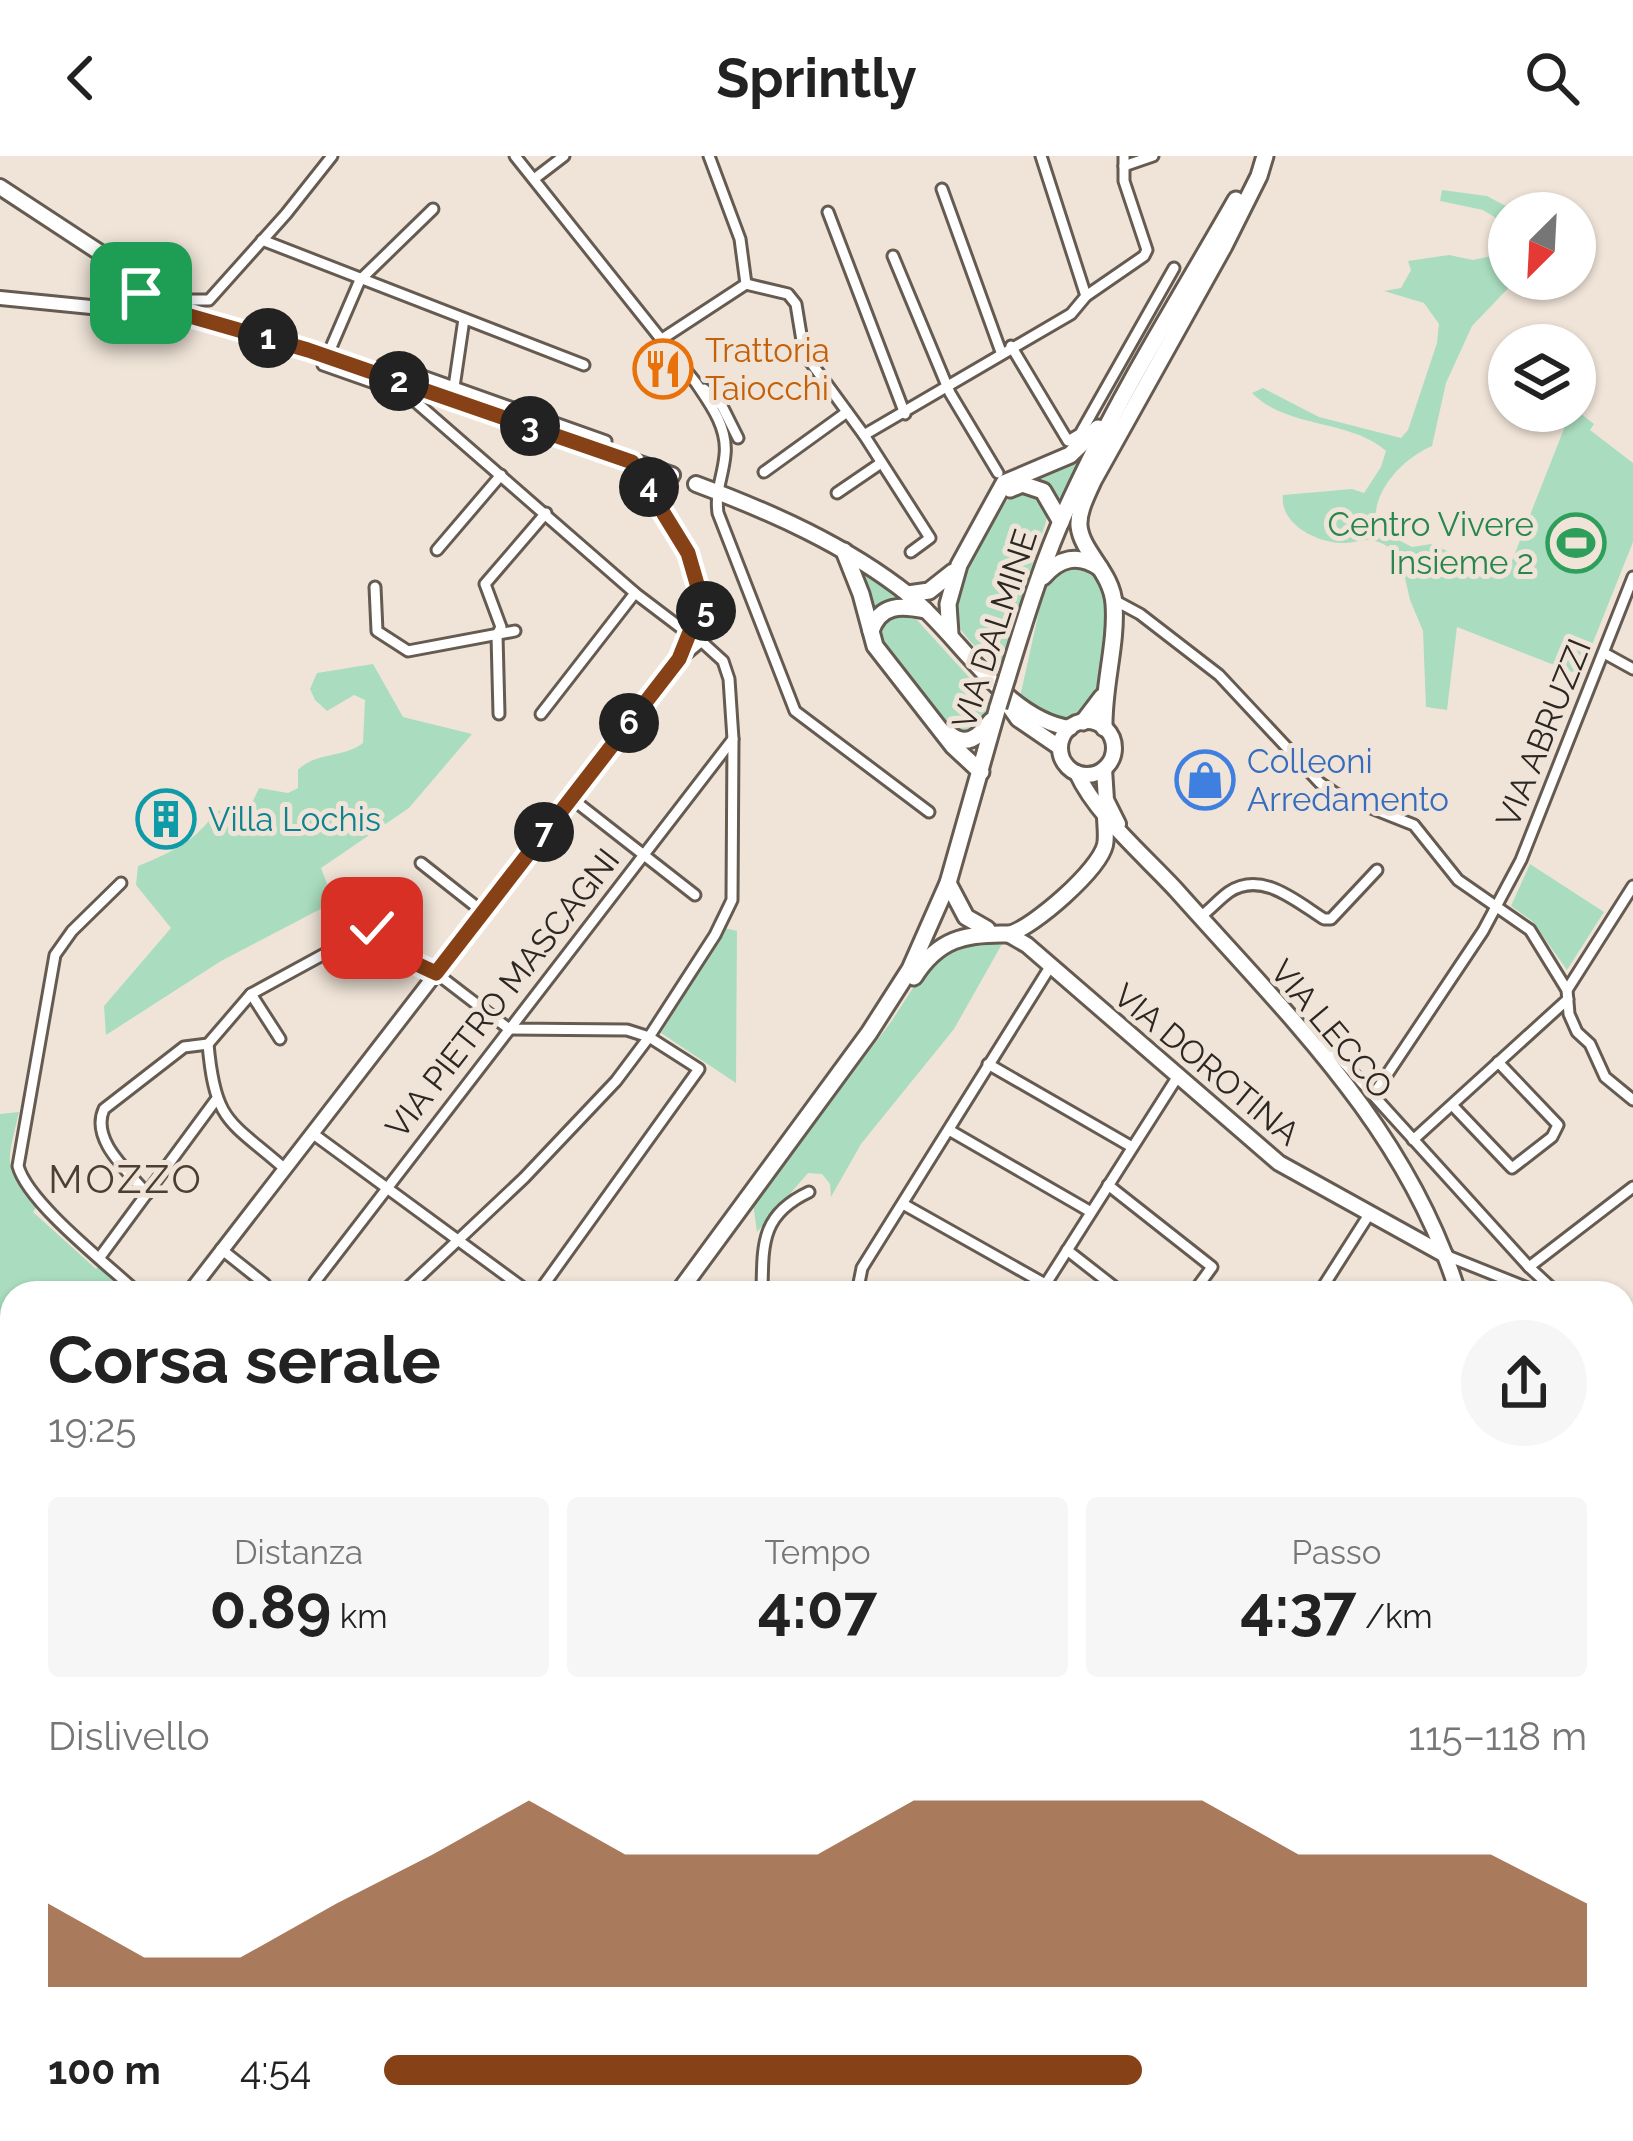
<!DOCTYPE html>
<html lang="it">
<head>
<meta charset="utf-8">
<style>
	:root { --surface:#fff; --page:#f6f6f6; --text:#222; --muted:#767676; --accent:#864216 }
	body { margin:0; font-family:Raleway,sans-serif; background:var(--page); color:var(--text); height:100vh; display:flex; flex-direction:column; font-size:45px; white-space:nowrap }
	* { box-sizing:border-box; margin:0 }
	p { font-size:39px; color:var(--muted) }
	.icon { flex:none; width:66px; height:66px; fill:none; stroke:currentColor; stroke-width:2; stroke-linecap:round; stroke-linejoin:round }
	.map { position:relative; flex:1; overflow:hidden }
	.panel { position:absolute; left:0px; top:1125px; width:1635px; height:861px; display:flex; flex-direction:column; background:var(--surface); border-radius:36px 36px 0 0; box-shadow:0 3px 9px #0004 }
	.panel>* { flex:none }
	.needle { width:78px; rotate:204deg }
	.tools { position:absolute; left:1488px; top:36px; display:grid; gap:24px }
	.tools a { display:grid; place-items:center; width:108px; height:108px; border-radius:50%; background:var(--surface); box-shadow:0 3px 9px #0004; font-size:60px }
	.pin { position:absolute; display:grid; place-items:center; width:102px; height:102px; color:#fff; margin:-51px; border-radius:24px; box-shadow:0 6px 18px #0006 }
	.km { position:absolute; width:60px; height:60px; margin:-30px; border-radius:50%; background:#222; color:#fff; font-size:33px; line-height:60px; text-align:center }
	.round { display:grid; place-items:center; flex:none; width:126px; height:126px; border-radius:63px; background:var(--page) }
	.head { display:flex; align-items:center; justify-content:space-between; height:204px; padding:0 48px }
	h1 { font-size:66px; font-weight:700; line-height:90px }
	.stats { display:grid; grid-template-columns:repeat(3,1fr); gap:18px; height:204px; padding:12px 48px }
	.stats div { display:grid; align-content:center; border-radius:12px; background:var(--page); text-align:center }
	.stats b { font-size:60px; font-weight:700 }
	.stats small { font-size:33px; font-weight:400 }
	.stats p { font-size:33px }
	.chart { height:336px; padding:24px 48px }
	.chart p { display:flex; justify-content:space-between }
	.chart svg { width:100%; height:216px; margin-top:12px; fill:var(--accent); opacity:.7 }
	ul { padding:0 48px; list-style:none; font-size:39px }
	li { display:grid; grid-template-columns:192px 144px 1fr; align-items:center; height:90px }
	li i { height:30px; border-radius:15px; background:var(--accent) }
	header { display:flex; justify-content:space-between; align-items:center; height:156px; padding:0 48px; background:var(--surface); font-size:54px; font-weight:700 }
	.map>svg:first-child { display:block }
	.green { fill:#aaddbf }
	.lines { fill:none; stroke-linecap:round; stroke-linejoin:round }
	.pedestrian-casing { stroke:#655b50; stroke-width:14 }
	.minor-casing { stroke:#655b50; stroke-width:15 }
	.tertiary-casing { stroke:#655b50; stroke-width:18 }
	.secondary-casing { stroke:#655b50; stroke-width:20 }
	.trunk-casing { stroke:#655b50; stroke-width:21 }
	.pedestrian { stroke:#fff; stroke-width:8 }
	.minor { stroke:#fff; stroke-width:9 }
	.tertiary { stroke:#fff; stroke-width:12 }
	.secondary { stroke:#fff; stroke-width:14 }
	.trunk { stroke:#fff; stroke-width:15 }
	.trunk-bridge-casing { stroke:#655b50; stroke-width:21; stroke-linecap:butt }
	.trunk-bridge { stroke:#fff; stroke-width:15 }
	.route-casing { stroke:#fff; stroke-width:24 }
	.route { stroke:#864216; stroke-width:15 }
	.labels { text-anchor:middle; stroke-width:10; stroke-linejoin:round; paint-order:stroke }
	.food-label { font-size:33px; fill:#c56008; stroke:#f0e4d8; text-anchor:start }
	.leisure-label { font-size:33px; fill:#27864d; stroke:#f0e4d8; text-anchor:end }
	.street-label { font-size:33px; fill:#2c2723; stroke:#f0e4d8 }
	.shop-label { font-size:33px; fill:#366cbe; stroke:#f0e4d8; text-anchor:start }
	.culture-label { font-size:33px; fill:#0d838f; stroke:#f0e4d8; text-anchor:start }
	.quarter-label { font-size:39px; letter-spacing:3px; fill:#493f35; stroke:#f0e4d8 }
</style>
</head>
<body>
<header><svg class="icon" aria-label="back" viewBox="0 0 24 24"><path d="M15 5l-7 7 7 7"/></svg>Sprintly<svg class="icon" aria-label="search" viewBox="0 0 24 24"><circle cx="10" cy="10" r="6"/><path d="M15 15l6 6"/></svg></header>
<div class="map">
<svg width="1633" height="1985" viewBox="0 0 1633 1985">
	<rect width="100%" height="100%" fill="#f0e4d8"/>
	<g class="green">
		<path d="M 1442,34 L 1487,40 L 1519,57 L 1509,57 L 1509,123 L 1517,123 L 1472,170 L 1446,227 L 1432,290 C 1403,302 1368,338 1377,373 L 1412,391 L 1431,388 L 1506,420 L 1571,255 L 1575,253 L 1594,268 L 1590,274 L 1633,307 L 1633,386 L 1580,519 L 1457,471 L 1447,554 L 1426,551 L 1423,475 L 1410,444 L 1400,400 C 1393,394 1384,387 1375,385 C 1365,382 1355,387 1345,387 C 1318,388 1279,368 1283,339 L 1352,333 L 1364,337 L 1381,311 L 1386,295 C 1351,263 1287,273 1252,237 L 1263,232 L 1319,261 L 1401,282 L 1408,274 L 1437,187 L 1439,168 L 1424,147 L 1384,135 L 1401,132 L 1411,114 L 1408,105 L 1449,99 L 1473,104 L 1506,97 L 1499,64 L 1483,54 L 1440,45 Z"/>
		<path d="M 1087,292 L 1060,355 L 1054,343 L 1004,331 Z"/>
		<path d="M 1022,333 L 1033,336 L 1046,347 L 1047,362 L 1000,513 C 986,499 962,482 956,464 C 945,431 993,347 1022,333 Z"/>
		<path d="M 850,402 L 917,448 L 872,462 Z"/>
		<path d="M 1060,409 C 1136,407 1102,501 1094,548 C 1069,573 1043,563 1020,541 L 1043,437 Z"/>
		<path d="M 906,457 L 916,463 L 989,543 C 971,628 901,514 880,487 L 878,473 L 886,461 Z"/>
		<path d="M 373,508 L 403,561 L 472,578 L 409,652 L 321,712 L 334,746 L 221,805 L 106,879 L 104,850 L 171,772 L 136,729 L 138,710 C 168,698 197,685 216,655 L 249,654 L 259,632 L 288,637 L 298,632 L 298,614 C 315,596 344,602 363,587 L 365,544 L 354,539 L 327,555 L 315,544 L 310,533 L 317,517 Z"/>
		<path d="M 1530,708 L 1604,756 L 1567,814 L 1532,765 L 1511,750 Z"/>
		<path d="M 724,772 L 737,775 L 736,927 L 661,877 Z"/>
		<path d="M 1006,781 L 954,873 L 861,988 L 831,1041 L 830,1028 L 822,1018 L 808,1017 L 757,1076 L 753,1047 L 891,866 L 929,807 L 958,787 Z"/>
		<path d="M 19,956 C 8,1005 0,1012 38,1048 L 33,1056 L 96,1113 L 101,1108 L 132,1137 L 12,1137 L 12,1264 L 0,1261 L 0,958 Z"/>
		<path d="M 1516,1974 L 1574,1974 L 1571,1985 L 1520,1985 Z"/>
	</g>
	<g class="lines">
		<g class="pedestrian-casing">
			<g id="pedestrian">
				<path d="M 0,1385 L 9,1377"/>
				<path d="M 0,1442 L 12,1452"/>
			</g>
		</g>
		<g class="minor-casing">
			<g id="minor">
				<path d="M 515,0 L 696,227 C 711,249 728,272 725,299 C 723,321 715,334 718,357 L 795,555 L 929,656"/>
				<path d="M 709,0 L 740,83 L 746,128"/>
				<path d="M 1041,0 L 1086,140"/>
				<path d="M 1124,10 L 1153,0"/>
				<path d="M 534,23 L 564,0"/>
				<path d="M 942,33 L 1001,196"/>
				<path d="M 828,56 L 905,258"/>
				<path d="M 262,84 L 584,209"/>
				<path d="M 893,100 L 950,237 L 998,317"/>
				<path d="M 139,124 L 185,144 L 209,144 L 286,58 L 332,0"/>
				<path d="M 662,183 L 746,128 L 788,138 L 796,148 L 804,197 L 864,279 L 930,382 L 911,396"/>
				<path d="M 332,189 L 360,124 L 433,53"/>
				<path d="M 1011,190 L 1068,285 L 1080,278 L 1174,112"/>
				<path d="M 323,209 L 394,234 L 417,247 L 635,437 L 689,478"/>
				<path d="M 375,217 L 383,208 L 392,209 L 606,285"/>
				<path d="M 454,231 L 464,163"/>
				<path d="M 704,233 L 722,250 L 738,282"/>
				<path d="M 864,279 L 1071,158 L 1086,140 L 1144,100 L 1147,94 L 1124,25 L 1124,0"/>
				<path d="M 764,316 L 847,256"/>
				<path d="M 837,337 L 881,307"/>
				<path d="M 437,394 L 501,319"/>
				<path d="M 375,431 L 377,475 L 408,495 L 515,475"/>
				<path d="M 1114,444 L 1140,458 L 1219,519 L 1320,627 L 1336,638 L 1414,669 L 1458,724 L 1530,774 L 1567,834 L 1569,858 L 1577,876 L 1590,888 L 1605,921 L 1633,944"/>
				<path d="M 1604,497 L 1633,513"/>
				<path d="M 499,558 L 497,479 L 501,471 L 485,428 L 546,357"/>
				<path d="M 541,558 L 635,437"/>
				<path d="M 571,642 L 695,739"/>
				<path d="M 421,707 L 483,756"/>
				<path d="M 121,727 L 72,775 L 55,799 L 18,1010 C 28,1047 107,1108 138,1137"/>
				<path d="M 354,749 L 395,798 L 436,817 L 509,873 L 627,874 L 649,881 L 699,913 L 538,1137"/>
				<path d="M 1200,761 C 1210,754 1219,743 1229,736 C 1262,714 1297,746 1324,763 L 1331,763 L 1377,714"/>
				<path d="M 1567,834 L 1633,730"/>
				<path d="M 251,838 L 280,883"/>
				<path d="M 208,888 C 215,967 229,964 285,1013"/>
				<path d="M 1316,888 L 1335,897 L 1529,1111 L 1557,1137"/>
				<path d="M 988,908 L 1132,991"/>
				<path d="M 1374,938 L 1483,775 L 1521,704 L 1633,421"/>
				<path d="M 1453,950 L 1512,1012 L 1552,981 L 1558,969 L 1498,906"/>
				<path d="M 949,974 L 1091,1056"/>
				<path d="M 312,977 L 530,1137"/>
				<path d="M 1413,984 L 1568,843"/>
				<path d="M 1108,1029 L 1212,1111 L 1193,1137"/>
				<path d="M 147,1038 C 128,1015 90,984 104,953 L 184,891 L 208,888 L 251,838 L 372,772"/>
				<path d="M 903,1048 L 1045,1128"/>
				<path d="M 221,1093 L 265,1128"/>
				<path d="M 1067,1094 L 1122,1137"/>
				<path d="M 1445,1099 L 1540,1137"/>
				<path d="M 100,1101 L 215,945"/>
				<path d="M 1529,1111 L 1633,1031"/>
				<path d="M 315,1126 L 733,583"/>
				<path d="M 402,1137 L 524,1022 L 616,925 L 649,881 L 715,779 L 732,744 L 733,583 L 729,523 L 723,505 L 701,485"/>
				<path d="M 762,1137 C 763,1089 760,1059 809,1036"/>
				<path d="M 857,1137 L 862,1112 L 1050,811"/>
				<path d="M 1040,1137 L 1178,920"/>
				<path d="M 1319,1137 L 1370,1057"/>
				<path d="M 1623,1186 L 1633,1194"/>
				<path d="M 0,1278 L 12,1280"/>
				<path d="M 1623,1338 L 1633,1321"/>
				<path d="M 0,1476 L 12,1456"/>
				<path d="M 0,1599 L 12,1607"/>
				<path d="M 0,1651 L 12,1637"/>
				<path d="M 0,1721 L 12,1731"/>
				<path d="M 1623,1741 L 1633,1723"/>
				<path d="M 0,1852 L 12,1831"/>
				<path d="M 1623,1933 L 1633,1939"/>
				<path d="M 918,1974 L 935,1985"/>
				<path d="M 1282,1974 L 1305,1979 L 1313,1985"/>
				<path d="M 586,1985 L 594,1974"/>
				<path d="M 670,1985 L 676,1974"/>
				<path d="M 1028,1985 L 1029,1974"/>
				<path d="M 1168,1985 L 1170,1974"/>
				<path d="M 1456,1985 L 1469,1974"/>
			</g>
		</g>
		<g class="tertiary-casing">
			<g id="tertiary">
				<path d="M 0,142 L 111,153"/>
				<path d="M 632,306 C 667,357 712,418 702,483 L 684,498"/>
				<path d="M 189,1137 L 679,503 L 689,478 L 706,459"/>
			</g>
		</g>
		<g class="secondary-casing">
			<g id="secondary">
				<path d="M 0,31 L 134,119 L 140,128 L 141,140"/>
				<path d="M 104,123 L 101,141 L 111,153 L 161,160"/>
				<path d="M 141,140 L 155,150 L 306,193 L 672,319"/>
				<path d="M 696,328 C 771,356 846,389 909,439 C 959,479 1005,563 1070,572"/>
				<path d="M 1006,546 L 1018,563 L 1059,591"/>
				<circle cx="1087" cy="592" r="27"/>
				<path d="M 1104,613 L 1106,644 L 1118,668"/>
				<path d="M 1077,617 C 1096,659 1145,700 1177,735 C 1288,860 1408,973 1458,1137"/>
				<path d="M 1008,778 L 1027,789 L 1279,1007 L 1445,1099"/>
				<path d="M 1009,778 C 1034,771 1099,714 1105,689 C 1107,680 1105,669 1105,660"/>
				<path d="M 1510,1974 L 1513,1985"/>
				<path d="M 1591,1974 L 1598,1985"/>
			</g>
		</g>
		<g class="trunk-casing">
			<g id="trunk">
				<path d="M 1010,333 L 1022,328 L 1043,335 L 1061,366"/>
				<path d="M 844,395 L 861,438 L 875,490 L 953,590 L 981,616"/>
				<path d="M 1043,421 C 1059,402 1078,397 1100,412"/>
				<path d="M 908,438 L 929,435 L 953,416"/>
				<path d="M 871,475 C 880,448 901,449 925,454"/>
				<path d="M 950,478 L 948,448 L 959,409 L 1004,327 L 1070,299 L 1098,272"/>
				<path d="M 1007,522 C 1026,460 1044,400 1072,341 C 1119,239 1180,142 1236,44"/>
				<path d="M 1083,566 L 1102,541"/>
				<path d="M 1104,572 C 1103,530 1117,488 1114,448 C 1112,416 1082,397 1079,370 C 1078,355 1087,339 1093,325 L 1224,90 L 1259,20 L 1265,0"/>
				<path d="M 948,577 C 966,592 978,582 991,565"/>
				<path d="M 948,727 L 966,761 L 987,773"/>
				<path d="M 914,821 C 938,783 965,777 1008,778"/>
				<path d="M 678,1137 L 869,877 L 910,813 L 948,727 L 998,551"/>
				<path d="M 60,1985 L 70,1974"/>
			</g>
		</g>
		<use href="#pedestrian" class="pedestrian"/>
		<use href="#minor" class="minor"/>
		<use href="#tertiary" class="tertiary"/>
		<use href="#secondary" class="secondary"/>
		<use href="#trunk" class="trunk"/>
		<g class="trunk-bridge-casing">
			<path id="trunk-bridge" d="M 998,551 L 1007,522"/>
		</g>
		<use href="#trunk-bridge" class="trunk-bridge"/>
	</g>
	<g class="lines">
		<g class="route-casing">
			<path id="route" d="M 141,137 L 144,144 L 155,150 L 308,194 L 632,306 L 688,397 L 706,459 L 689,478 L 679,503 L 436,817 L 395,798 L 372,772"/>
		</g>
		<use href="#route" class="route"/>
	</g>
	<defs>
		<g id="restaurant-ring" transform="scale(3)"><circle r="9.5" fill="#f0e4d8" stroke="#e8710a" stroke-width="1.5"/><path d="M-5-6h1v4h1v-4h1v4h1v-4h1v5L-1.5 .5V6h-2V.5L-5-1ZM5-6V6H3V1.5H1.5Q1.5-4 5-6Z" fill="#e8710a"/></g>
		<g id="stadium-ring" transform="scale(3)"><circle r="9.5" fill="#f0e4d8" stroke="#2e9e5b" stroke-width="1.5"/><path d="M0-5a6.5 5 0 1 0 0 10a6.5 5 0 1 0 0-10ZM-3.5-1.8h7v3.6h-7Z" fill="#2e9e5b"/></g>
		<g id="shop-ring" transform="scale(3)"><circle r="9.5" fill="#f0e4d8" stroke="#3f7fe0" stroke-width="1.5"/><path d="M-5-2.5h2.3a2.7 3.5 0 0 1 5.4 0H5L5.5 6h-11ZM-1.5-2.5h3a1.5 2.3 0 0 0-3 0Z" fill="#3f7fe0"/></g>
		<g id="building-ring" transform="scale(3)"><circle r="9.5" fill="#f0e4d8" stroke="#0f9aa8" stroke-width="1.5"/><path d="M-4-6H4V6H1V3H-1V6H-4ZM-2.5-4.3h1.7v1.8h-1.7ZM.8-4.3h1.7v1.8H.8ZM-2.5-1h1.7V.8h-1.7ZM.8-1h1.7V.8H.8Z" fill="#0f9aa8"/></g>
	</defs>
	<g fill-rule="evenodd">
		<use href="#restaurant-ring" x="663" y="213"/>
		<use href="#stadium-ring" x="1576" y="387"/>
		<use href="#shop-ring" x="1205" y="624"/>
		<use href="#building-ring" x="166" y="663"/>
	</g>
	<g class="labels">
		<g class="food-label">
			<text x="705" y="206">Trattoria<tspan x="705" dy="38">Taiocchi</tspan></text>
		</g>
		<g class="leisure-label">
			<text x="1534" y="380">Centro Vivere<tspan x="1534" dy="38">Insieme 2</tspan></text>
		</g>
		<g class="street-label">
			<text transform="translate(994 473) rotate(-72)" y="12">VIA DALMINE</text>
			<text transform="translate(1543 577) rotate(-68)" y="12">VIA ABRUZZI</text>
			<text transform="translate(502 837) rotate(-52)" y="12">VIA PIETRO MASCAGNI</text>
			<text transform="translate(1332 873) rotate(50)" y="12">VIA LECCO</text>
			<text transform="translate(1207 908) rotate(40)" y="12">VIA DOROTINA</text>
		</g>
		<g class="shop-label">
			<text x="1247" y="617">Colleoni<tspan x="1247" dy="38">Arredamento</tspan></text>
		</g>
		<g class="culture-label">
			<text x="208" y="675">Villa Lochis</text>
		</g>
		<g class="quarter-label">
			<text x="126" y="1037">MOZZO</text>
		</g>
	</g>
</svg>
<div class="tools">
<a><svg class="needle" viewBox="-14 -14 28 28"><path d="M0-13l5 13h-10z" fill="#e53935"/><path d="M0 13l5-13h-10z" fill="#767676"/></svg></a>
<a><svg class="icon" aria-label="layers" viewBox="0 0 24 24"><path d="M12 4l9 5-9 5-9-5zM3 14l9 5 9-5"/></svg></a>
</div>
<div class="pin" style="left:141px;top:137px;background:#1e9e55"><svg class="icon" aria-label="arrive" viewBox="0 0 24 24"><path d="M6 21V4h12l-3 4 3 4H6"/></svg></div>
<div class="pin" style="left:372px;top:772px;background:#d93025"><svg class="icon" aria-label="check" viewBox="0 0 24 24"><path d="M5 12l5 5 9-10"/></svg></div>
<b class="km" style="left:268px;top:182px">1</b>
<b class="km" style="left:399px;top:225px">2</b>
<b class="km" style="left:530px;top:270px">3</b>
<b class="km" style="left:649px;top:331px">4</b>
<b class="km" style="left:706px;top:455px">5</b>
<b class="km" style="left:629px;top:567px">6</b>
<b class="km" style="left:544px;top:676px">7</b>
<section class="panel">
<div class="head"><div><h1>Corsa serale</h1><p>19:25</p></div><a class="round"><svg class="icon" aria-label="share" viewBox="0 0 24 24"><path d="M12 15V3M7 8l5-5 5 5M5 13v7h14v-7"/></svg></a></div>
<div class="stats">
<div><p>Distanza</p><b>0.89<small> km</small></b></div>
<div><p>Tempo</p><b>4:07</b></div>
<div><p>Passo</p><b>4:37<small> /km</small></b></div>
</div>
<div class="chart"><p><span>Dislivello</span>115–118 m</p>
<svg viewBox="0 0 160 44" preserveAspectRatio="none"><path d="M0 44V27L10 38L20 38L30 27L40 17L50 6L60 17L70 17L80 17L90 6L100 6L110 6L120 6L130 17L140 17L150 17L160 27V44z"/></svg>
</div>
<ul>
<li><b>100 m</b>4:54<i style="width:63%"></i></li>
</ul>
</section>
</div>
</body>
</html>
